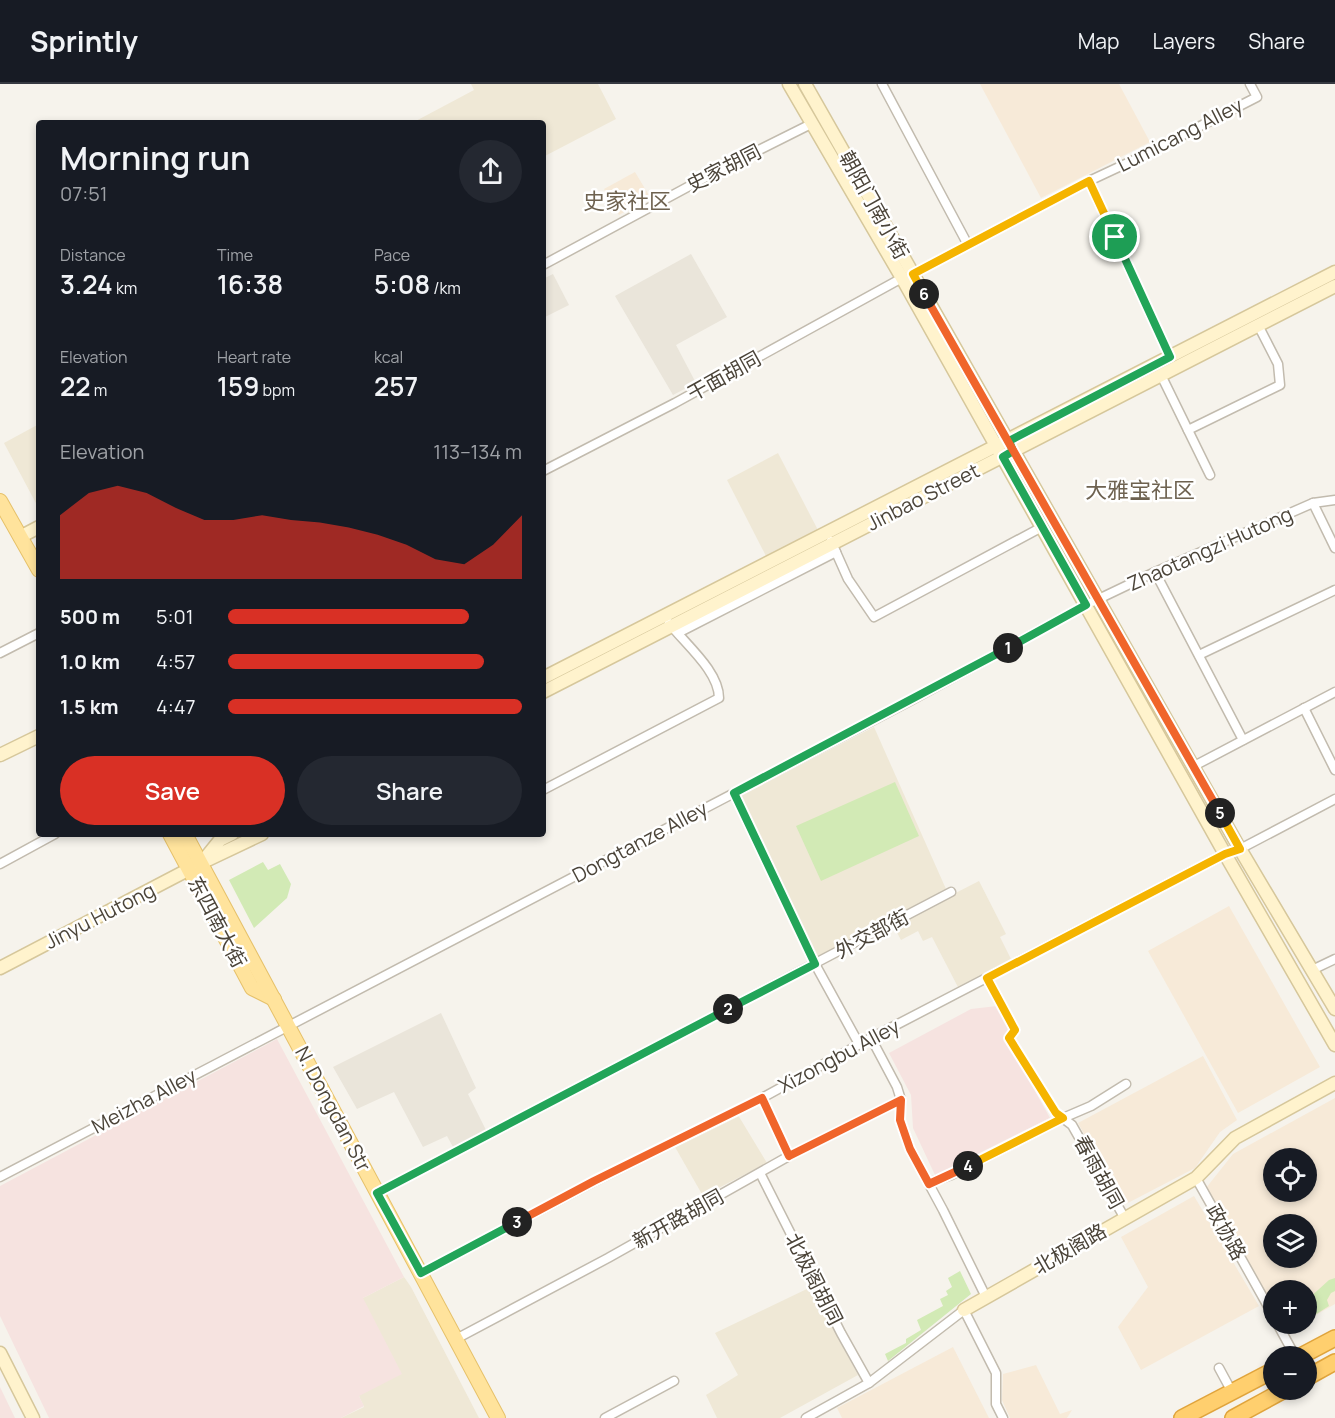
<!DOCTYPE html>
<html lang="en">
<head>
<meta charset="utf-8">
<style>
	:root { --surface:#171b24; --page:#242831; --text:#f1f3f6; --muted:#9ea1a6; --line:#363941; --accent:#d93025 }
	body { margin:0; font-family:Manrope,"Noto Sans SC",sans-serif; background:var(--page); color:var(--text); height:100vh; display:flex; flex-direction:column; font-size:22px; white-space:nowrap }
	* { box-sizing:border-box; margin:0 }
	p { font-size:20px; color:var(--muted) }
	.icon { flex:none; width:33px; height:33px; fill:none; stroke:currentColor; stroke-width:2; stroke-linecap:round; stroke-linejoin:round }
	.map { position:relative; flex:1; overflow:hidden }
	.sheet { position:absolute; left:36px; top:36px; width:510px; height:717px; display:flex; flex-direction:column; background:var(--surface); border-radius:6px; box-shadow:0 3px 9px #0003 }
	.sheet>* { flex:none }
	.controls { position:absolute; left:1263px; top:1064px; display:grid; gap:12px }
	.controls a { display:grid; place-items:center; width:54px; height:54px; border-radius:50%; background:var(--surface); box-shadow:0 3px 9px #0003; font-size:30px }
	.pin { position:absolute; display:grid; place-items:center; width:51px; height:51px; color:#fff; margin:-26px; border:3px solid #fff; border-radius:50%; box-shadow:0 2px 6px #0007 }
	.km { position:absolute; width:30px; height:30px; margin:-15px; border-radius:50%; background:#222; color:#fff; font-size:16px; line-height:30px; text-align:center }
	.round { display:grid; place-items:center; flex:none; width:63px; height:63px; border-radius:32px; background:var(--page) }
	.summary { display:flex; align-items:center; justify-content:space-between; height:102px; padding:0 24px }
	h1 { font-size:33px; font-weight:600; line-height:45px }
	.figures { display:grid; grid-template-columns:repeat(3,1fr); gap:9px; height:102px; padding:6px 24px }
	.figures div { display:grid; align-content:center }
	.figures b { font-size:26px; font-weight:600 }
	.figures small { font-size:16px; font-weight:400 }
	.figures p { font-size:16px }
	.chart { height:168px; padding:12px 24px }
	.chart p { display:flex; justify-content:space-between }
	.chart svg { width:100%; height:108px; margin-top:6px; fill:var(--accent); opacity:.7 }
	.action { display:flex; gap:12px; margin-top:auto; padding:12px 24px }
	.action a { flex:1; height:69px; border-radius:36px; background:var(--accent); color:#fff; font-size:24px; font-weight:600; line-height:69px; text-align:center }
	.action a+a { background:var(--page); color:var(--text) }
	ul { padding:0 24px; list-style:none; font-size:20px }
	li { display:grid; grid-template-columns:96px 72px 1fr; align-items:center; height:45px }
	li i { height:15px; border-radius:8px; background:var(--accent) }
	header { display:flex; align-items:center; gap:36px; box-sizing:border-box; height:84px; padding:0 30px; background:var(--surface); border-bottom:2px solid var(--line) }
	header strong { font-size:28px }
	nav { display:flex; gap:33px; margin-inline-start:auto; font-size:21px }
	.map>svg:first-child { display:block }
	.residential { fill:#eae5da }
	.commercial { fill:#f7ead8; fill-rule:evenodd }
	.education { fill:#efe8d6 }
	.medical { fill:#f6e3e0 }
	.green { fill:#d2eab5 }
	.lines { fill:none; stroke-linecap:round; stroke-linejoin:round }
	.street-casing { stroke:#c2bbae; stroke-width:11 }
	.secondary-casing { stroke:#d6c79b; stroke-width:15 }
	.primary-casing { stroke:#e6c16a; stroke-width:16 }
	.highway-casing { stroke:#e0a43c; stroke-width:18 }
	.street { stroke:#fff; stroke-width:8 }
	.secondary { stroke:#fff3cd; stroke-width:12 }
	.primary { stroke:#ffe39c; stroke-width:14 }
	.highway { stroke:#ffcf6e; stroke-width:15 }
	.split-1-casing { stroke:#fff; stroke-width:12 }
	.split-2-casing { stroke:#fff; stroke-width:12 }
	.split-3-casing { stroke:#fff; stroke-width:12 }
	.split-4-casing { stroke:#fff; stroke-width:12 }
	.split-5-casing { stroke:#fff; stroke-width:12 }
	.split-6-casing { stroke:#fff; stroke-width:12 }
	.split-7-casing { stroke:#fff; stroke-width:12 }
	.split-1 { stroke:#22a559; stroke-width:8 }
	.split-2 { stroke:#22a559; stroke-width:8 }
	.split-3 { stroke:#22a559; stroke-width:8 }
	.split-4 { stroke:#f0652b; stroke-width:8 }
	.split-5 { stroke:#f5b400; stroke-width:8 }
	.split-6 { stroke:#f0652b; stroke-width:8 }
	.split-7 { stroke:#f5b400; stroke-width:8 }
	.labels { text-anchor:middle; stroke-width:5; stroke-linejoin:round; paint-order:stroke }
	.street-label { font-size:20px; fill:#4b4439; stroke:#fff }
	.quarter-label { font-size:22px; fill:#6e6250; stroke:#fff }
</style>
</head>
<body>
<header>
<strong>Sprintly</strong>
<nav><a>Map</a><a>Layers</a><a>Share</a></nav>
</header>
<div class="map">
<svg width="1335" height="1334" viewBox="0 0 1335 1334">
	<rect width="100%" height="100%" fill="#f6f3ec"/>
	<g class="residential">
		<path d="M 691,170 L 727,233 L 676,261 L 696,299 L 673,311 L 615,212 Z"/>
		<path d="M 553,190 L 569,221 L 543,234 L 543,195 Z"/>
		<path d="M 441,929 L 476,1004 L 468,1010 L 486,1046 L 453,1063 L 447,1052 L 423,1063 L 394,1008 L 357,1025 L 333,983 Z"/>
	</g>
	<g class="commercial">
		<path d="M 980,0 L 1119,0 L 1150,58 L 1041,114 Z"/>
		<path d="M 635,88 L 650,113 L 619,131 L 604,105 Z"/>
		<path d="M 1229,822 L 1320,983 L 1238,1029 L 1148,867 Z"/>
		<path d="M 1203,972 L 1237,1036 L 1220,1048 L 1195,1084 L 1124,1121 L 1078,1039 Z"/>
		<path d="M 1335,1014 L 1335,1220 L 1307,1236 L 1306,1206 L 1274,1206 L 1273,1221 L 1206,1104 L 1233,1070 ZM 1274,1074 L 1306,1074 L 1306,1107 L 1274,1107 ZM 1274,1140 L 1306,1140 L 1306,1173 L 1274,1173 Z"/>
		<path d="M 1194,1112 L 1259,1222 L 1141,1286 L 1118,1243 L 1148,1203 L 1121,1153 Z"/>
		<path d="M 953,1263 L 989,1334 L 842,1334 L 837,1324 Z"/>
		<path d="M 1036,1281 L 1060,1330 L 1072,1326 L 1067,1334 L 1010,1334 L 1002,1316 L 1003,1290 Z"/>
	</g>
	<g class="education">
		<path d="M 471,0 L 598,0 L 616,35 L 543,73 L 543,39 L 412,39 L 474,6 Z"/>
		<path d="M 39,340 L 39,425 L 4,359 Z"/>
		<path d="M 778,369 L 819,448 L 767,474 L 727,396 Z"/>
		<path d="M 874,643 L 946,805 L 817,874 L 740,712 Z"/>
		<path d="M 979,797 L 1006,850 L 1000,853 L 1012,877 L 959,905 L 932,853 L 923,857 L 918,847 L 901,856 L 893,841 Z"/>
		<path d="M 738,1031 L 767,1079 L 703,1112 L 675,1063 Z"/>
		<path d="M 404,1193 L 411,1203 L 479,1334 L 341,1334 L 364,1323 L 359,1312 L 363,1214 Z"/>
		<path d="M 811,1203 L 858,1291 L 780,1334 L 717,1334 L 706,1311 L 738,1291 L 715,1249 Z"/>
	</g>
	<g class="medical">
		<path d="M 997,922 L 1008,944 L 1005,953 L 1050,1034 L 935,1091 L 913,1044 L 911,1011 L 889,969 L 971,925 Z"/>
		<path d="M 277,955 L 404,1193 L 363,1214 L 402,1290 L 359,1312 L 364,1322 L 341,1334 L 49,1334 L 0,1232 L 0,1102 Z"/>
		<path d="M 0,1303 L 15,1334 L 0,1334 Z"/>
	</g>
	<g class="green">
		<path d="M 895,698 L 919,752 L 821,797 L 796,742 Z"/>
		<path d="M 263,778 L 268,786 L 280,780 L 291,800 L 287,814 L 254,844 L 229,796 Z"/>
		<path d="M 960,1187 L 971,1210 L 888,1277 L 885,1270 L 906,1259 L 906,1255 L 921,1246 L 917,1236 L 943,1222 L 940,1215 L 948,1211 L 946,1207 L 952,1203 L 948,1194 Z"/>
		<path d="M 1335,1194 L 1335,1207 L 1331,1209 L 1327,1216 L 1329,1222 L 1307,1236 L 1307,1216 L 1329,1196 Z"/>
	</g>
	<g class="lines">
		<g class="street-casing">
			<g id="street">
				<path d="M 882,0 L 968,161"/>
				<path d="M 1089,97 L 1170,273"/>
				<path d="M 543,181 L 721,85 L 811,40"/>
				<path d="M 913,190 L 1089,97 L 1136,75 L 1257,13 L 1250,0"/>
				<path d="M 1161,291 L 1210,391"/>
				<path d="M 1188,346 L 1280,301 L 1278,280 L 1258,241"/>
				<path d="M 543,387 L 675,319 L 902,194"/>
				<path d="M 1313,419 L 1335,464"/>
				<path d="M 831,457 L 848,495 L 874,533 L 1042,443"/>
				<path d="M 1155,488 L 1243,656"/>
				<path d="M 678,549 L 836,468"/>
				<path d="M 0,569 L 39,549"/>
				<path d="M 1199,571 L 1335,506"/>
				<path d="M 1304,624 L 1335,686"/>
				<path d="M 1194,682 L 1335,608"/>
				<path d="M 543,706 L 719,614 C 719,587 685,560 669,539"/>
				<path d="M 734,709 L 815,880 L 859,960"/>
				<path d="M 0,780 L 55,750"/>
				<path d="M 1312,886 L 1335,875"/>
				<path d="M 987,894 L 1015,946 L 1009,954 L 1056,1029 L 1072,1041 L 1124,1133"/>
				<path d="M 871,954 L 897,1003 L 901,1016 L 900,1036 L 910,1065 L 943,1126 L 986,1213"/>
				<path d="M 762,1014 L 789,1072"/>
				<path d="M 760,1089 L 841,1249 L 869,1299"/>
				<path d="M 0,1093 L 912,616 L 1086,521 L 1155,488 L 1313,419 L 1335,416"/>
				<path d="M 1196,1094 L 1274,1233"/>
				<path d="M 929,1099 L 951,1091 L 1063,1034 L 1091,1022 L 1126,1000"/>
				<path d="M 377,1109 L 951,808"/>
				<path d="M 421,1189 L 595,1097 L 762,1014 L 871,954 L 1225,770 L 1240,765 L 1335,715"/>
				<path d="M 1277,1239 L 1295,1272"/>
				<path d="M 456,1255 L 608,1174 L 789,1072 L 901,1016"/>
				<path d="M 1219,1284 L 1232,1308"/>
				<path d="M 605,1334 L 674,1297"/>
				<path d="M 806,1334 L 869,1299 L 964,1226 L 996,1289 L 996,1320 L 1003,1334"/>
			</g>
		</g>
		<g class="secondary-casing">
			<g id="secondary">
				<path d="M 789,0 L 902,194 L 1225,770 L 1335,961"/>
				<path d="M 805,0 L 1240,765 L 1335,925"/>
				<path d="M 20,453 L 39,443"/>
				<path d="M 543,594 C 808,460 1071,323 1335,188"/>
				<path d="M 543,608 L 1335,202"/>
				<path d="M 0,671 L 39,652"/>
				<path d="M 203,777 L 220,756 L 232,750"/>
				<path d="M 0,884 L 201,779 L 262,750"/>
				<path d="M 964,1226 L 1196,1094 L 1235,1054 L 1335,999"/>
				<path d="M 0,1269 L 33,1334"/>
			</g>
		</g>
		<g class="primary-casing">
			<g id="primary">
				<path d="M 0,417 L 39,486"/>
				<path d="M 170,750 L 252,904 L 274,915"/>
				<path d="M 185,750 L 498,1334"/>
			</g>
		</g>
		<g class="highway-casing">
			<g id="highway">
				<path d="M 1301,1272 L 1335,1254"/>
				<path d="M 1306,1294 L 1335,1278"/>
				<path d="M 1182,1334 L 1274,1286"/>
				<path d="M 1233,1334 L 1286,1305"/>
			</g>
		</g>
		<use href="#street" class="street"/>
		<use href="#secondary" class="secondary"/>
		<use href="#primary" class="primary"/>
		<use href="#highway" class="highway"/>
	</g>
	<g class="lines">
		<g class="split-1-casing">
			<path id="split-1" d="M 1008,564 L 1086,521 L 1003,373 L 1013,367 L 1009,357 L 1170,273 L 1115,153"/>
		</g>
		<g class="split-2-casing">
			<path id="split-2" d="M 728,925 L 815,880 L 734,709 L 1008,564"/>
		</g>
		<g class="split-3-casing">
			<path id="split-3" d="M 517,1138 L 421,1189 L 377,1109 L 728,925"/>
		</g>
		<g class="split-4-casing">
			<path id="split-4" d="M 517,1138 L 594,1097 L 762,1014 L 789,1072 L 901,1016 L 900,1036 L 910,1065 L 929,1100 L 968,1082"/>
		</g>
		<g class="split-5-casing">
			<path id="split-5" d="M 968,1082 L 1063,1034 L 1056,1029 L 1009,954 L 1015,946 L 987,894 L 1225,770 L 1240,765 L 1220,729"/>
		</g>
		<g class="split-6-casing">
			<path id="split-6" d="M 924,210 L 1220,729"/>
		</g>
		<g class="split-7-casing">
			<path id="split-7" d="M 924,210 L 913,190 L 1089,97 L 1115,153"/>
		</g>
		<use href="#split-1" class="split-1"/>
		<use href="#split-2" class="split-2"/>
		<use href="#split-3" class="split-3"/>
		<use href="#split-4" class="split-4"/>
		<use href="#split-5" class="split-5"/>
		<use href="#split-6" class="split-6"/>
		<use href="#split-7" class="split-7"/>
	</g>
	<g class="labels">
		<g class="street-label">
			<text transform="translate(1180 51) rotate(-27)" y="7">Lumicang Alley</text>
			<text transform="translate(724 84) rotate(-27)" y="7">史家胡同</text>
			<text transform="translate(874 121) rotate(61)" y="7">朝阳门南小街</text>
			<text transform="translate(724 292) rotate(-29)" y="7">干面胡同</text>
			<text transform="translate(923 413) rotate(-27)" y="7">Jinbao Street</text>
			<text transform="translate(1210 465) rotate(-24)" y="7">Zhaotangzi Hutong</text>
			<text transform="translate(640 758) rotate(-28)" y="7">Dongtanze Alley</text>
			<text transform="translate(100 832) rotate(-27)" y="7">Jinyu Hutong</text>
			<text transform="translate(217 838) rotate(62)" y="7">东四南大街</text>
			<text transform="translate(872 850) rotate(-28)" y="7">外交部街</text>
			<text transform="translate(839 972) rotate(-28)" y="7">Xizongbu Alley</text>
			<text transform="translate(144 1017) rotate(-28)" y="7">Meizha Alley</text>
			<text transform="translate(333 1025) rotate(62)" y="7">N. Dongdan Str</text>
			<text transform="translate(1099 1088) rotate(61)" y="7">春雨胡同</text>
			<text transform="translate(678 1135) rotate(-29)" y="7">新开路胡同</text>
			<text transform="translate(1226 1148) rotate(61)" y="7">政协路</text>
			<text transform="translate(1070 1165) rotate(-30)" y="7">北极阁路</text>
			<text transform="translate(814 1195) rotate(63)" y="7">北极阁胡同</text>
		</g>
		<g class="quarter-label">
			<text x="627" y="125">史家社区</text>
			<text x="1140" y="414">大雅宝社区</text>
		</g>
	</g>
</svg>
<div class="controls">
<a><svg class="icon" aria-label="locate" viewBox="0 0 24 24"><circle cx="12" cy="12" r="6"/><path d="M12 2v4M12 18v4M2 12h4M18 12h4"/></svg></a>
<a><svg class="icon" aria-label="layers" viewBox="0 0 24 24"><path d="M12 4l9 5-9 5-9-5zM3 14l9 5 9-5"/></svg></a>
<a>+</a>
<a>−</a>
</div>
<div class="pin" style="left:1115px;top:153px;background:#1e9e55"><svg class="icon" aria-label="arrive" viewBox="0 0 24 24"><path d="M6 21V4h12l-3 4 3 4H6"/></svg></div>
<b class="km" style="left:1008px;top:564px">1</b>
<b class="km" style="left:728px;top:925px">2</b>
<b class="km" style="left:517px;top:1138px">3</b>
<b class="km" style="left:968px;top:1082px">4</b>
<b class="km" style="left:1220px;top:729px">5</b>
<b class="km" style="left:924px;top:210px">6</b>
<section class="sheet">
<div class="summary"><div><h1>Morning run</h1><p>07:51</p></div><a class="round"><svg class="icon" aria-label="share" viewBox="0 0 24 24"><path d="M12 15V3M7 8l5-5 5 5M5 13v7h14v-7"/></svg></a></div>
<div class="figures">
<div><p>Distance</p><b>3.24<small> km</small></b></div>
<div><p>Time</p><b>16:38</b></div>
<div><p>Pace</p><b>5:08<small> /km</small></b></div>
</div>
<div class="figures">
<div><p>Elevation</p><b>22<small> m</small></b></div>
<div><p>Heart rate</p><b>159<small> bpm</small></b></div>
<div><p>kcal</p><b>257</b></div>
</div>
<div class="chart"><p><span>Elevation</span>113–134 m</p>
<svg viewBox="0 0 160 44" preserveAspectRatio="none"><path d="M0 44V18L10 9L20 6L30 9L40 15L50 20L60 20L70 18L80 20L90 21L100 23L110 26L120 30L130 36L140 38L150 30L160 18V44z"/></svg>
</div>
<ul>
<li><b>500 m</b>5:01<i style="width:82%"></i></li>
<li><b>1.0 km</b>4:57<i style="width:87%"></i></li>
<li><b>1.5 km</b>4:47<i style="width:100%"></i></li>
</ul>
<div class="action"><a>Save</a><a>Share</a></div>
</section>
</div>
</body>
</html>
